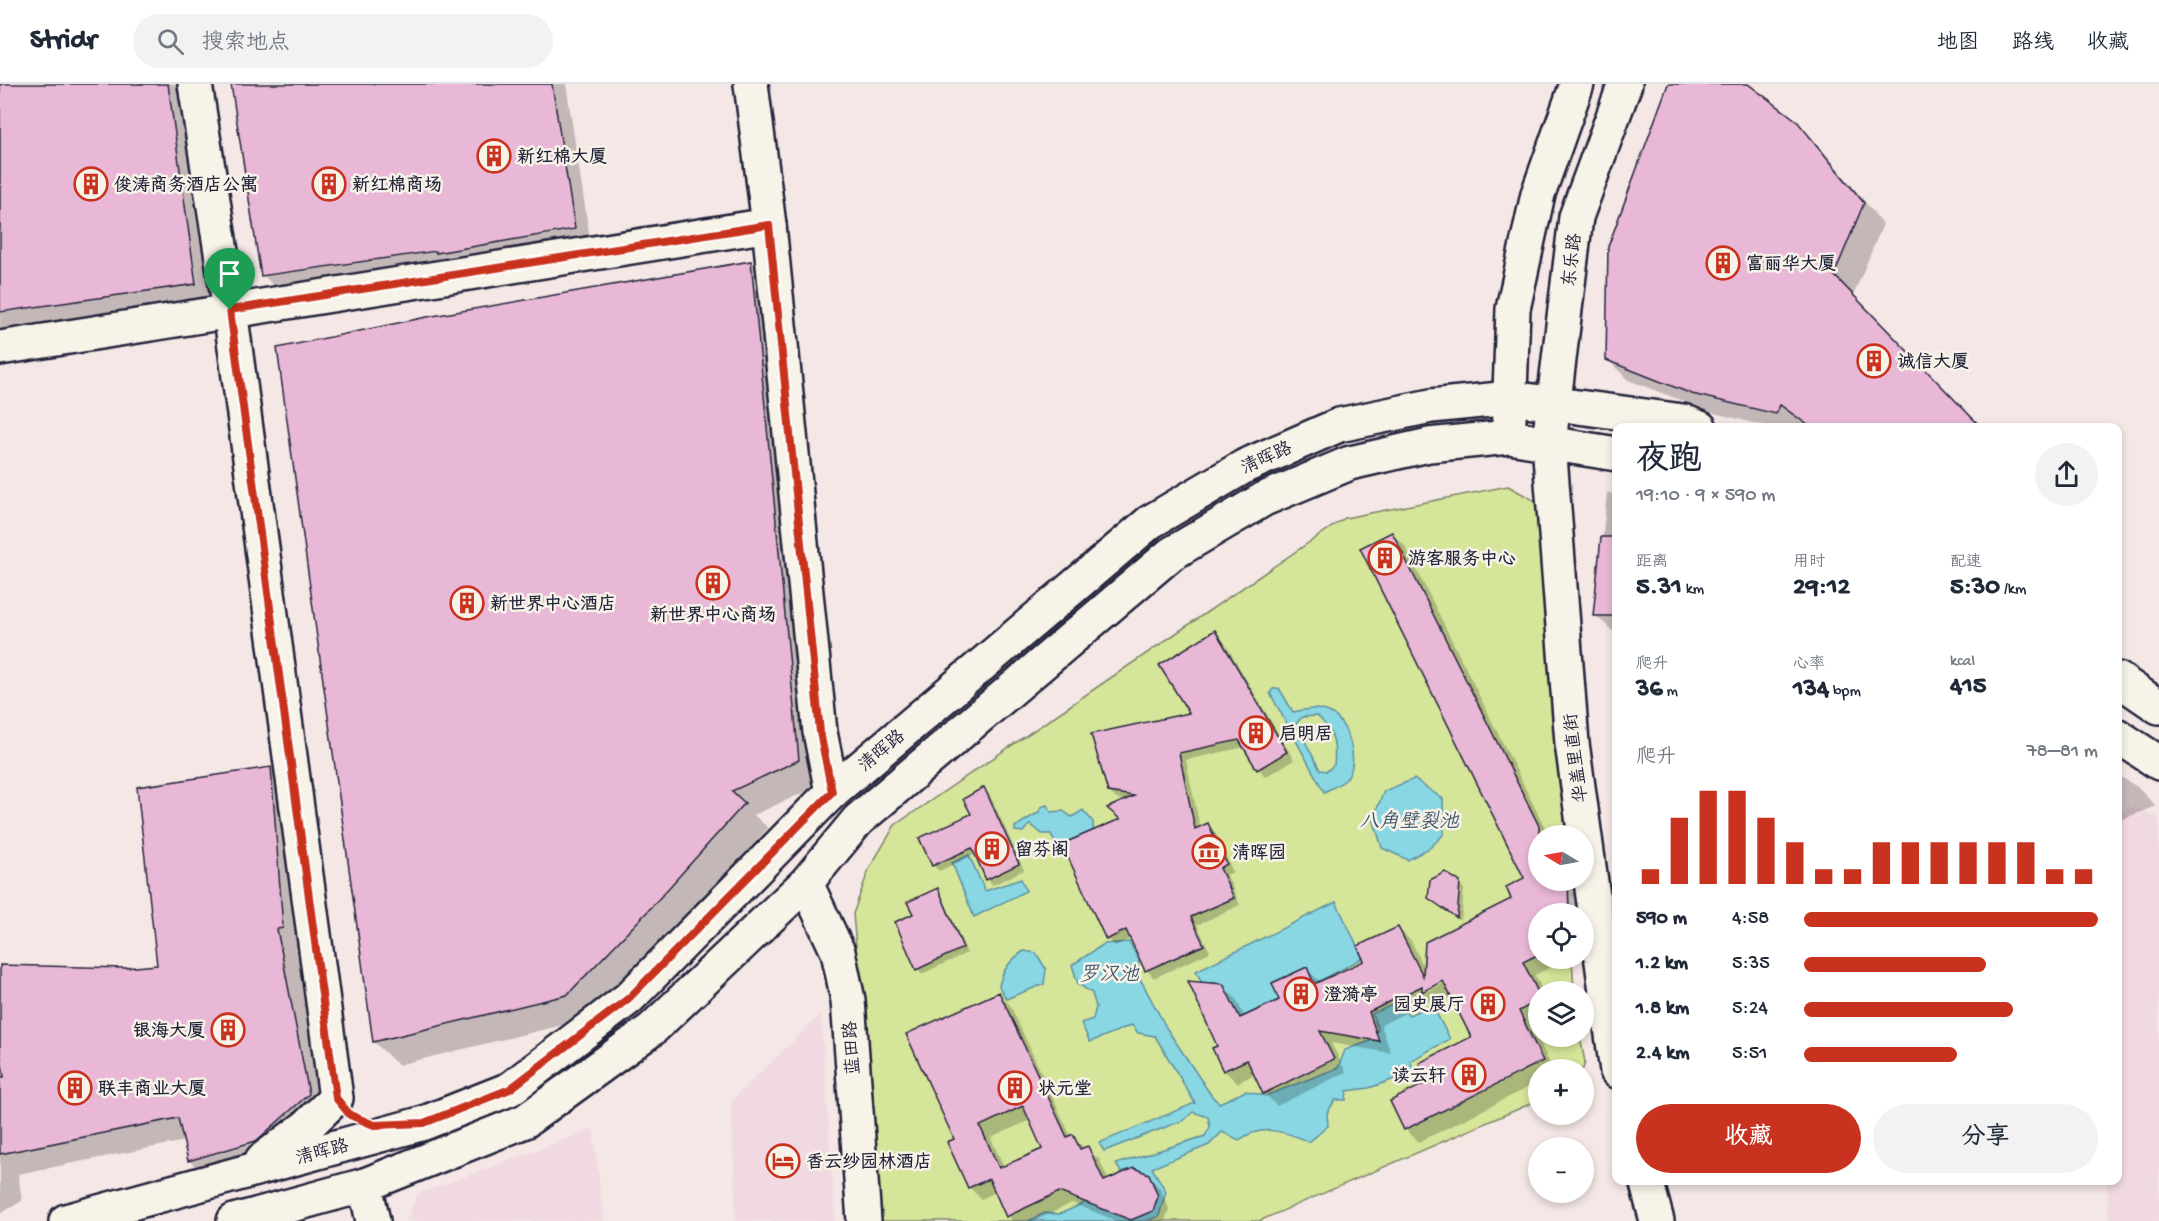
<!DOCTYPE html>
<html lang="zh">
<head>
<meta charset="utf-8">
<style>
	:root { --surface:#fff; --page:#f2f2f3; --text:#1f2937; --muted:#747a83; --line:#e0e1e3; --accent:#c8321e }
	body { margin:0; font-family:"Gochi Hand","LXGW WenKai TC",sans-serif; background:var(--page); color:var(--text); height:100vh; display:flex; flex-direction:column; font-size:22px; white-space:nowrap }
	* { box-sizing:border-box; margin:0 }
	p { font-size:20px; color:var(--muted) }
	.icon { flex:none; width:33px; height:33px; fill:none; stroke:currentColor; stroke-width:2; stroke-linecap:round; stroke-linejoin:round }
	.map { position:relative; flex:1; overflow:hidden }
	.side { position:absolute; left:1612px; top:339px; width:510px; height:762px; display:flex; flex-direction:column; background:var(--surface); border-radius:12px; box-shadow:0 3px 9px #0003 }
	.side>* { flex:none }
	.needle { width:39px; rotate:280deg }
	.controls { position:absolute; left:1528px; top:741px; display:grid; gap:12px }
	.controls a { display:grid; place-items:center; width:66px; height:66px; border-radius:50%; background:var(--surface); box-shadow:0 3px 9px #0003; font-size:30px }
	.pin { position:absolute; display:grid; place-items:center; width:51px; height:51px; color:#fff; margin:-62px -26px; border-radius:50% 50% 50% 0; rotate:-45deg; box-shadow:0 0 6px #0007 }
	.pin .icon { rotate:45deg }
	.round { display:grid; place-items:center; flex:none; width:63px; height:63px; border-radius:32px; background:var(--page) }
	.headline { display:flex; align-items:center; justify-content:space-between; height:102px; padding:0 24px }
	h1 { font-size:33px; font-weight:700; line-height:45px }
	.figures { display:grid; grid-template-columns:repeat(3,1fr); gap:9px; height:102px; padding:6px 24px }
	.figures div { display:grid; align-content:center }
	.figures b { font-size:26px; font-weight:700 }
	.figures small { font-size:16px; font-weight:400 }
	.figures p { font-size:16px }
	.chart { height:168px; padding:12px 24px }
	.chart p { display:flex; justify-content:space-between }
	.chart svg { width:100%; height:108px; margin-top:6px; stroke:var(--accent); stroke-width:6 }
	.primary-button { display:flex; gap:12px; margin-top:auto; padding:12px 24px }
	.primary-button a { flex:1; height:69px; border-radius:36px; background:var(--accent); color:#fff; font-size:24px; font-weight:700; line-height:69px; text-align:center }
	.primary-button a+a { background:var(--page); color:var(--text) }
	ul { padding:0 24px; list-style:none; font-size:20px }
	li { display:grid; grid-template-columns:96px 72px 1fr; align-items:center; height:45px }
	li i { height:15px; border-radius:8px; background:var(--accent) }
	header { display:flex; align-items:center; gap:36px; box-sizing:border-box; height:84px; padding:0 30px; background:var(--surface); border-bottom:2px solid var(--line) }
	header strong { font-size:28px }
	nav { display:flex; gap:33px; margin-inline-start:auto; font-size:21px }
	.search { width:420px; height:54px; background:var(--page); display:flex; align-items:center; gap:15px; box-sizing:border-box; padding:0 21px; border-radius:33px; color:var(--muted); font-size:22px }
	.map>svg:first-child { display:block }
	.built { fill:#f1d9e1 }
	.green { fill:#d5e599; stroke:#7c846a; stroke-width:1.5 }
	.water { fill:#88d7e3; stroke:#5f8fa0; stroke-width:1.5; fill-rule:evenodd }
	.shadow { fill:#0003; fill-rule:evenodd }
	.building { fill:#eab8d7; stroke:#22223b; stroke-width:1.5; fill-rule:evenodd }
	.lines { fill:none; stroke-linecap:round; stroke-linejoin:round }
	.minor-casing { stroke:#22223b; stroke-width:38 }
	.minor { stroke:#f7f3e8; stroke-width:33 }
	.route-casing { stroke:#fff; stroke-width:12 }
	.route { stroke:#c8321e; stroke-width:8 }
	.labels { text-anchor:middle; stroke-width:5; stroke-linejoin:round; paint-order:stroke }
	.poi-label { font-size:18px; font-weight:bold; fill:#22223b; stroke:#f7f3e8; text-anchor:start }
	.street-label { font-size:18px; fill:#22223b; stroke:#f7f3e8 }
	.water-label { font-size:20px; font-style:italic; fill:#41586d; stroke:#f7f3e8 }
</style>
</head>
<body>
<header>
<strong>Stridr</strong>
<div class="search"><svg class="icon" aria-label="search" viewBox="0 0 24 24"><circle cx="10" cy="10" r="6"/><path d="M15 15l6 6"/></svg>搜索地点</div>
<nav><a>地图</a><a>路线</a><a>收藏</a></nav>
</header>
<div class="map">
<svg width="2159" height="1137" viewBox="0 0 2159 1137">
	<rect width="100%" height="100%" fill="#f4e7e5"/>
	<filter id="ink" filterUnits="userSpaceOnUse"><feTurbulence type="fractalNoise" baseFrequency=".0167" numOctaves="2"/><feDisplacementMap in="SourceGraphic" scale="12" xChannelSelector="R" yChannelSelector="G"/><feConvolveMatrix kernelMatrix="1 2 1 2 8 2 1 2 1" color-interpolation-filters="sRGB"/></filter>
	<g filter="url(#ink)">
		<g class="built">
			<path d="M 2134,722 L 2159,734 L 2159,1137 L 2109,1137 L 2107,1097 L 2118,1096 L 2118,728 Z"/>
			<path d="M 821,930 L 835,1137 L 736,1137 L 731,1017 Z"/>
			<path d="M 593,1045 L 604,1137 L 406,1137 L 418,1110 Z"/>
		</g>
		<path class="green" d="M 1508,402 L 1537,418 L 1554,573 L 1565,751 L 1539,752 L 1539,796 L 1568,797 L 1569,829 L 1539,830 L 1539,874 L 1572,875 L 1574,907 L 1539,908 L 1539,952 L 1580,953 L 1585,978 L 1583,985 L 1539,986 L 1539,1016 L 1259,1137 L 881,1137 L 853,830 L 869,785 L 895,741 L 1345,434 Z"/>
		<g class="water">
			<path d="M 1279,604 L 1293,628 C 1304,626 1315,623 1326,627 C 1348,633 1362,681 1345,696 C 1339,701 1330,705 1324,708 L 1270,609 L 1273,605 ZM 1317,632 C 1334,647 1336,659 1334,681 L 1327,687 L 1320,686 L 1296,640 L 1302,633 Z"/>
			<path d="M 1414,695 L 1443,715 L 1444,750 L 1431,763 L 1408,776 L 1382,764 L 1373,734 L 1384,707 Z"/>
			<path d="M 1047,721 L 1051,728 L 1063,727 L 1072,733 L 1083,726 L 1093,738 L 1095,779 L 1078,754 L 1057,763 L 1051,750 L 1042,750 L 1030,740 L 1023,748 L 1015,747 L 1015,743 L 1039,728 L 1041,723 Z"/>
			<path d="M 969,771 L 985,807 L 1021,795 L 1026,807 L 974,833 L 952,779 Z"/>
			<path d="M 1336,818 L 1363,874 L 1314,900 L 1307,884 L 1279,916 L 1221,942 L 1227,908 L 1223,900 L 1214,899 L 1206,907 L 1196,887 Z"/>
			<path d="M 1129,858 L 1139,876 L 1137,889 L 1167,945 L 1211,1011 L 1219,1019 L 1246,1007 L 1265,1012 L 1338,984 L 1345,966 L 1370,957 L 1378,946 L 1372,930 L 1399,918 L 1409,931 L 1432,921 L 1450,955 L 1410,977 L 1415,988 L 1369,1004 L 1347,1007 L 1346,1016 L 1335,1016 L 1327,1029 L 1328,1042 L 1309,1058 C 1285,1047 1262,1040 1239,1056 L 1222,1048 L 1209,1061 L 1152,1084 L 1166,1107 L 1159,1132 L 1147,1137 L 1028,1137 L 1045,1129 L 1060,1130 L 1107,1109 L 1116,1130 L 1131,1136 L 1152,1127 L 1158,1112 L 1149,1090 L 1134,1084 L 1121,1088 L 1116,1080 L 1205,1052 L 1210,1043 L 1208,1033 L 1193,1028 L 1184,1036 L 1104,1067 L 1099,1059 L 1195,1019 L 1155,952 L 1138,949 L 1132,941 L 1090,958 L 1081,939 L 1093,935 L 1096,923 L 1092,909 L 1078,900 L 1072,881 L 1104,860 Z"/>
			<path d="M 1024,867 L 1036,869 L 1046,885 L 1044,900 L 1006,915 L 999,902 C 1003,885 1010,876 1024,867 Z"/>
		</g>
		<g class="shadow">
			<path d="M 15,0 L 185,0 L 223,228 L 0,260 L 0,2 Z"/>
			<path d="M 233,0 L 566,0 L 591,162 L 280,208 L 263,191 Z"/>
			<path d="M 1670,0 L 1745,0 L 1795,37 L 1816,58 L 1883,140 L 1853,212 L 1981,344 L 1805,344 L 1800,340 L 1798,344 L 1774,344 L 1714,329 L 1628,296 L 1607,275 Z"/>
			<path d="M 751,178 L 774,202 L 822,700 L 754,731 L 768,744 L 670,852 L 591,934 L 398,981 L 374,958 Z"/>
			<path d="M 1607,408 L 1617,412 L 1617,551 L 1595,531 Z"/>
			<path d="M 1391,449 L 1405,462 L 1549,752 L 1539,752 L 1539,796 L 1572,796 L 1581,815 L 1581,830 L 1539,830 L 1539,874 L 1569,874 L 1535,891 L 1543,908 L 1539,908 L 1539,936 L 1531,940 L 1553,986 L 1539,986 L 1539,998 L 1419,1058 L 1405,1045 L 1430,999 L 1473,954 L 1452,912 L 1436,920 L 1432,916 L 1381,941 L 1391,969 L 1331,959 L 1346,988 L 1277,1022 L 1264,1009 L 1255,990 L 1237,999 L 1224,986 L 1219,962 L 1222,901 L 1236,915 L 1245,934 L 1281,917 L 1307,885 L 1321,899 L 1366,878 L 1398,844 L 1411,857 L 1425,885 L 1514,815 L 1526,794 ZM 1449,893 L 1451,896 L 1436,903 L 1436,899 ZM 1433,901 L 1436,903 L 1420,911 L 1419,908 ZM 1227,912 L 1230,912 L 1244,940 L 1242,942 Z"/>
			<path d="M 1215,548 L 1223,556 L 1294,676 L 1265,693 L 1245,663 L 1186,676 L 1200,744 L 1208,741 L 1215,748 L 1233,788 L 1227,791 L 1240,821 L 1197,841 L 1210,868 L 1154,894 L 1147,886 L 1132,854 L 1115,862 L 1107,855 L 1122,735 L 1127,717 L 1117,715 L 1109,708 L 1191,630 Z"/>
			<path d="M 271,684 L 291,705 L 303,864 L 296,864 L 328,1031 L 209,1096 L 189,1076 L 185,1057 L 18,1090 L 22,1117 L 0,1130 L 0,882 L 125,886 L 159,882 ZM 263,1054 L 264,1056 L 202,1074 L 202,1071 Z"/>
			<path d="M 2118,691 L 2137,703 L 2156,722 L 2118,737 Z"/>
			<path d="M 984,705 L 990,711 L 1024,786 L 993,801 L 987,795 L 976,770 L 939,787 L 933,781 L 973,731 Z"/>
			<path d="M 1459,800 L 1464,805 L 1461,837 L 1435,819 Z"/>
			<path d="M 937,806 L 942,811 L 967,869 L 922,890 L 918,885 L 915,831 Z"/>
			<path d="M 998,909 L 1010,921 L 1071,1053 L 1099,1075 L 1109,1097 L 1148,1092 L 1160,1104 L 1169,1125 L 1165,1137 L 1117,1137 L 1072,1119 L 1034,1137 L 1012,1137 L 996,1108 L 981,1115 L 969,1103 L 956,1056 ZM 1030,1036 L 1043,1065 L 1004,1083 L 991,1054 Z"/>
		</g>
		<g class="building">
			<path d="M 0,0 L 168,0 L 196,200 L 0,228 Z"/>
			<path d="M 231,0 L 552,0 L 575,145 L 436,169 L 436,167 L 261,192 Z"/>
			<path d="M 1668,0 L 1748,0 L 1796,36 L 1864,119 L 1834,191 L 1982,344 L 1812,344 L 1780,321 L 1776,330 L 1692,310 L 1606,276 L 1608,163 Z"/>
			<path d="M 751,177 L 799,676 L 732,707 L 745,719 L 647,828 L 567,911 L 373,958 L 277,264 L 427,233 Z"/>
			<path d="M 1392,448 L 1539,742 L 1539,796 L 1568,796 L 1569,830 L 1539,830 L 1539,870 L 1523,878 L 1539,910 L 1539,916 L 1519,927 L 1543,977 L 1404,1046 L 1390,1017 L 1428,998 L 1419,979 L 1471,953 L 1443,897 L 1422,908 L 1422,902 L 1369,928 L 1379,957 L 1320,947 L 1334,975 L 1263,1010 L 1247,976 L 1223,987 L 1212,964 L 1217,962 L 1188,897 L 1223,900 L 1240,934 L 1279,916 L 1272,899 L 1307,883 L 1314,900 L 1364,877 L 1357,862 L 1398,843 L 1423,892 L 1425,858 L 1511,815 L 1506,803 L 1524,794 L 1360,464 Z"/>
			<path d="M 1601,453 L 1617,453 L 1617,532 L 1593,532 Z"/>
			<path d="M 1215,546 L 1287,668 L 1257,686 L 1239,656 L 1179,669 L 1195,745 L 1208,739 L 1227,780 L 1220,784 L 1234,814 L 1191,833 L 1204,861 L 1145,887 L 1126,846 L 1106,856 L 1062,760 L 1120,735 L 1107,724 L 1134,712 L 1108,708 L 1091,650 L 1189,629 L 1159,581 Z"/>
			<path d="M 271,683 L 283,844 L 277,845 L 309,1010 L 256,1057 L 188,1077 L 178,1034 L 0,1070 L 0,993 L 4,993 L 0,967 L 0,881 L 125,884 L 157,881 L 137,703 Z"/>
			<path d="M 984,703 L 1019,780 L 986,796 L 972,764 L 932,782 L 919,754 L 971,730 L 963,715 Z"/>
			<path d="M 1445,788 L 1460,798 L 1457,834 L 1428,814 L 1430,796 Z"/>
			<path d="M 938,804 L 963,864 L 916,886 L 895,838 L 913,830 L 907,818 Z"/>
			<path d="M 999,908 L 1067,1053 L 1073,1050 L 1080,1065 L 1088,1062 L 1104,1097 L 1134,1084 L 1149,1090 L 1158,1112 L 1153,1127 L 1131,1136 L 1059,1108 L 1006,1133 L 989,1095 L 968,1104 L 947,1058 L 954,1055 L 906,950 ZM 1023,1022 L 1042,1065 L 999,1084 L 980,1042 Z"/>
		</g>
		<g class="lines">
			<g class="minor-casing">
				<g id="minor">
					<path d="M 195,0 L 230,226 L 336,1014 L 306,1043 L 262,1076"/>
					<path d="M 769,141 L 820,648 L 832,708"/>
					<path d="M 0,264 L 769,141 L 751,0"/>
					<path d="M 1509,336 L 1513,225 L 1538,110 L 1577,0"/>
					<path d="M 2118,595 L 2159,623"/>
					<path d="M 2118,652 L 2159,679"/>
					<path d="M 806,799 L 838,868 L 848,916 L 864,1137"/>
					<path d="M 1617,987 L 1572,659 L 1549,359 L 1576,133 L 1625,0"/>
					<path d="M 1646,1096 L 1657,1137"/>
					<path d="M 365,1101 L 373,1137"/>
					<path d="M 66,1137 L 424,1039 L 510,1005 L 629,914 L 832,708 L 1150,438 L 1245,382 L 1339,341 L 1431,322 L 1510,314 L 1683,337 L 1700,344"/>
					<path d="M 234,1137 L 365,1101 L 525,1037 L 652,945 L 806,799 L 858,736 L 1171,470 L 1264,415 L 1350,379 L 1429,361 L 1509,353 L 1617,370"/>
				</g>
			</g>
			<use href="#minor" class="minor"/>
		</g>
	</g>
	<g class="lines" filter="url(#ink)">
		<g class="route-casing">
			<path id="route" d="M 769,141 L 820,648 L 832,708 L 629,914 L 510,1005 L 424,1039 L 374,1041 L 350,1031 L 336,1014 L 230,226 Z"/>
		</g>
		<use href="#route" class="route"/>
	</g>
	<defs>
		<g id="building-ring" transform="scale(1.725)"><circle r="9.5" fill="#f7f3e8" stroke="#c8321e" stroke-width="1.5"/><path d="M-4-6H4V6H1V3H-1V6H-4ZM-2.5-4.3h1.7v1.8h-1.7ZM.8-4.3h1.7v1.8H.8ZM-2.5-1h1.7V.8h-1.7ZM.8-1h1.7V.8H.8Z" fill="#c8321e"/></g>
		<g id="museum-ring" transform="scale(1.725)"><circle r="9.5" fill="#f7f3e8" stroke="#c8321e" stroke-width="1.5"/><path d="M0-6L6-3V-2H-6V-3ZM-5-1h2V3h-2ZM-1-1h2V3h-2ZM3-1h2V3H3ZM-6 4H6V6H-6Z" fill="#c8321e"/></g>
		<g id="hotel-ring" transform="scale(1.725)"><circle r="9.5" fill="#f7f3e8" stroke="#c8321e" stroke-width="1.5"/><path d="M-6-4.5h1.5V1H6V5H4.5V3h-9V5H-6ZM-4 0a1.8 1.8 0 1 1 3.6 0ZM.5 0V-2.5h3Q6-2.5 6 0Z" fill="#c8321e"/></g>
	</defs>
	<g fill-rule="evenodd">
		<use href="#building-ring" x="494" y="72"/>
		<use href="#building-ring" x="91" y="100"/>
		<use href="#building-ring" x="329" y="100"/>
		<use href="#building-ring" x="1723" y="179"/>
		<use href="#building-ring" x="1874" y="277"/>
		<use href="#building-ring" x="1385" y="474"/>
		<use href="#building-ring" x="713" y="499"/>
		<use href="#building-ring" x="467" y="519"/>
		<use href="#building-ring" x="1256" y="649"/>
		<use href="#building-ring" x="992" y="765"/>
		<use href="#museum-ring" x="1209" y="768"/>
		<use href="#building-ring" x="1301" y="910"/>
		<use href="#building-ring" x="1488" y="920"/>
		<use href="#building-ring" x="228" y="946"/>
		<use href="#building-ring" x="1469" y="991"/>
		<use href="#building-ring" x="75" y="1004"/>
		<use href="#building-ring" x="1015" y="1004"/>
		<use href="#hotel-ring" x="783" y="1077"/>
	</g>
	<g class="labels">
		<g class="poi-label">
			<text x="517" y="78">新红棉大厦</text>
			<text x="114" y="106">俊涛商务酒店公寓</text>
			<text x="352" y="106">新红棉商场</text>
			<text x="1746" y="185">富丽华大厦</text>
			<text x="1897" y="283">诚信大厦</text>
			<text x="1408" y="480">游客服务中心</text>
			<text x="490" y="525">新世界中心酒店</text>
			<text x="713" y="536" text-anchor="middle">新世界中心商场</text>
			<text x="1279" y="655">启明居</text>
			<text x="1015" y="771">留芬阁</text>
			<text x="1232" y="774">清晖园</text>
			<text x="1324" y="916">澄漪亭</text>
			<text x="1465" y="926" text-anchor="end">园史展厅</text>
			<text x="205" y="952" text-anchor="end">银海大厦</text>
			<text x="1446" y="997" text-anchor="end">读云轩</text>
			<text x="98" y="1010">联丰商业大厦</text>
			<text x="1038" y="1010">状元堂</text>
			<text x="806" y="1083">香云纱园林酒店</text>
		</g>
		<g class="street-label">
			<text transform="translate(1571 176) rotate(-83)" y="6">东乐路</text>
			<text transform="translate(1266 373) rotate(-25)" y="6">清晖路</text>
			<text transform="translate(881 666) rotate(-40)" y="6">清晖路</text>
			<text transform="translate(1575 674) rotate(-97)" y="6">华盖里直街</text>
			<text transform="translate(851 964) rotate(-94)" y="6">蓝田路</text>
			<text transform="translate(322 1067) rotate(-15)" y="6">清晖路</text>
		</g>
		<g class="water-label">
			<text x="1409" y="743">八角壁裂池</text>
			<text x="1109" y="896">罗汉池</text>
		</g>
	</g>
</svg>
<div class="controls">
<a><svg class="needle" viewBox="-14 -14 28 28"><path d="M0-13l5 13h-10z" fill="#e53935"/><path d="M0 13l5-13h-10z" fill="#747a83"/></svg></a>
<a><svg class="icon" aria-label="locate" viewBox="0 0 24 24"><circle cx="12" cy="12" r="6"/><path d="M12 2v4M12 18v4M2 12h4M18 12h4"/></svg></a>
<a><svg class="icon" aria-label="layers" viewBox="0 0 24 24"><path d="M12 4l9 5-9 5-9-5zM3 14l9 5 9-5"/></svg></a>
<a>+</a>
<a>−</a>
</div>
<div class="pin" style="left:230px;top:226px;background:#1e9e55"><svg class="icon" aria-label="arrive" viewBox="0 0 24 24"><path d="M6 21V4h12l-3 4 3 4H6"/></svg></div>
<section class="side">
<div class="headline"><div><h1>夜跑</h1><p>19:10 · 9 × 590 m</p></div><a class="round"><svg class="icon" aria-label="share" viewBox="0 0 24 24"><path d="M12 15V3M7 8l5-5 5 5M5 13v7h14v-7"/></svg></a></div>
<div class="figures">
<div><p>距离</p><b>5.31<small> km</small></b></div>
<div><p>用时</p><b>29:12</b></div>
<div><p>配速</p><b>5:30<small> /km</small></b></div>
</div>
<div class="figures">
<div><p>爬升</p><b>36<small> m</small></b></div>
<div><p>心率</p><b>134<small> bpm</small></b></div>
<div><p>kcal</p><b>415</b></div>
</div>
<div class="chart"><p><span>爬升</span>78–81 m</p>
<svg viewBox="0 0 160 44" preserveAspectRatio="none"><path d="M5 44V38M15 44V17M25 44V6M35 44V6M45 44V17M55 44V27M65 44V38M75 44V38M85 44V27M95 44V27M105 44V27M115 44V27M125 44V27M135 44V27M145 44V38M155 44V38"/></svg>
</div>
<ul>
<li><b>590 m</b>4:58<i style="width:100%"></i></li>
<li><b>1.2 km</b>5:35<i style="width:62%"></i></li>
<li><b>1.8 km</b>5:24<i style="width:71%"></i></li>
<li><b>2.4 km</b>5:51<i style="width:52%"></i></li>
</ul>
<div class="primary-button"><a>收藏</a><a>分享</a></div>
</section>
</div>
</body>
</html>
